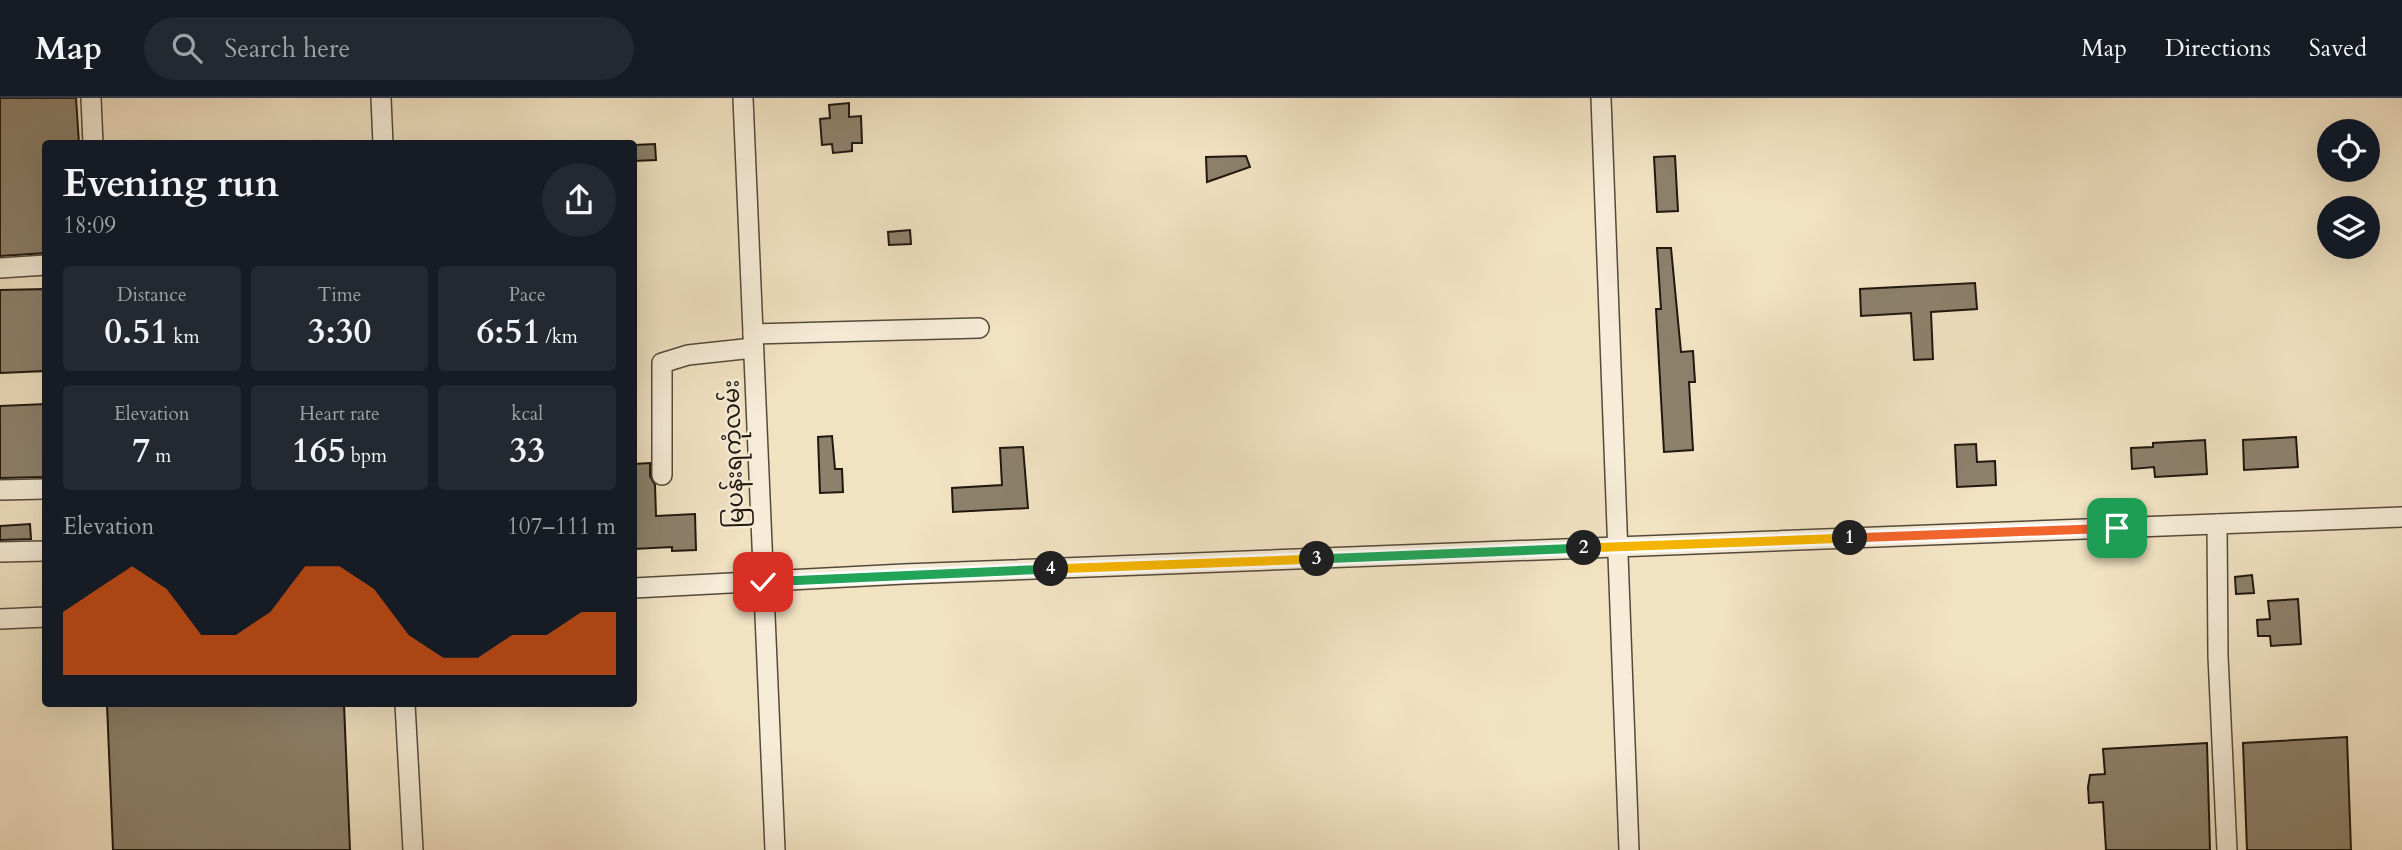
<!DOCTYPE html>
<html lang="en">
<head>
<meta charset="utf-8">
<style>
	:root { --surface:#171b24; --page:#242831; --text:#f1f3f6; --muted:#9ea1a6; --line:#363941; --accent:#ea580c }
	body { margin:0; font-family:Cardo,"Noto Sans Myanmar",serif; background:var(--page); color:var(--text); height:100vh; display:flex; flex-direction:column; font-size:26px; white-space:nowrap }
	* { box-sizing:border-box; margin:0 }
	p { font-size:23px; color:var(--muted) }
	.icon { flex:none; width:38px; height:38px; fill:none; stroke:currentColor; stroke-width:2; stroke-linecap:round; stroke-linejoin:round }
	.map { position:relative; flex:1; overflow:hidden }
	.drawer { position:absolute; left:42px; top:42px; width:595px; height:567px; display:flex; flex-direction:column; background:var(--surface); border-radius:7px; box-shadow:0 7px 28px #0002 }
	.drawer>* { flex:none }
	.controls { position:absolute; left:2317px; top:21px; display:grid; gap:14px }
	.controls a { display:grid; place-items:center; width:63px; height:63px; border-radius:50%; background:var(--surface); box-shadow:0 7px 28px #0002; font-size:35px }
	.pin { position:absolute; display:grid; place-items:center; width:60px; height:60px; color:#fff; margin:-30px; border-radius:14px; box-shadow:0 4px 10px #0006 }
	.km { position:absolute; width:35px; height:35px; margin:-18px; border-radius:50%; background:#222; color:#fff; font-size:19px; line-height:35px; text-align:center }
	.round { display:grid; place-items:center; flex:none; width:74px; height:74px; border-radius:37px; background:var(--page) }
	.summary { display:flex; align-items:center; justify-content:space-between; height:119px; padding:0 21px }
	h1 { font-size:38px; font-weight:600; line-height:52px }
	.figures { display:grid; grid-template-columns:repeat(3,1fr); gap:10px; height:119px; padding:7px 21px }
	.figures div { display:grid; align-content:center; border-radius:7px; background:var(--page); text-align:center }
	.figures b { font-size:35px; font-weight:600 }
	.figures small { font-size:19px; font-weight:400 }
	.figures p { font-size:19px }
	.chart { height:196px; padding:14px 21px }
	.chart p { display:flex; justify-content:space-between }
	.chart svg { width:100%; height:126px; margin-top:7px; fill:var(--accent); opacity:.7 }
	header { display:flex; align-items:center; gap:42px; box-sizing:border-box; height:98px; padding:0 35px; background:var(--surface); border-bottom:2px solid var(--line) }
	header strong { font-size:33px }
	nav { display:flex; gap:38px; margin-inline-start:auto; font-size:24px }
	.search { width:490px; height:63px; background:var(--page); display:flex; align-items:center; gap:18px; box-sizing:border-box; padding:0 24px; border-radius:38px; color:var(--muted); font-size:26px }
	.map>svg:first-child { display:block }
	.building { fill:#8d816c; stroke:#20170f; stroke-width:2 }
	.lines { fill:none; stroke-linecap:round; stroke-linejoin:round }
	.minor-casing { stroke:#544a3c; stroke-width:22 }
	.minor { stroke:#f6ecd7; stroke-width:19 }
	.split-1-casing { stroke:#fff; stroke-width:14 }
	.split-2-casing { stroke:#fff; stroke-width:14 }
	.split-3-casing { stroke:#fff; stroke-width:14 }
	.split-4-casing { stroke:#fff; stroke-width:14 }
	.split-5-casing { stroke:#fff; stroke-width:14 }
	.split-1 { stroke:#f0652b; stroke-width:9 }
	.split-2 { stroke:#f5b400; stroke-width:9 }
	.split-3 { stroke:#22a559; stroke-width:9 }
	.split-4 { stroke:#f5b400; stroke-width:9 }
	.split-5 { stroke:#22a559; stroke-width:9 }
	.labels { text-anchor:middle; stroke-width:5; stroke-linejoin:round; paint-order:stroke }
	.street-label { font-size:23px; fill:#20170f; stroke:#f6ecd7 }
</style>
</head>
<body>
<header>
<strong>Map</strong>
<div class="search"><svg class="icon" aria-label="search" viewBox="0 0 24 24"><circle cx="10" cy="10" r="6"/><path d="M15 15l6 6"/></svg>Search here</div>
<nav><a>Map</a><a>Directions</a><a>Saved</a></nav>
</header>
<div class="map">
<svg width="2402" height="752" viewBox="0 0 2402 752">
	<rect width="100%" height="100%" fill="#f1e2c2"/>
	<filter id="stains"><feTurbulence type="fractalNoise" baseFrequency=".00286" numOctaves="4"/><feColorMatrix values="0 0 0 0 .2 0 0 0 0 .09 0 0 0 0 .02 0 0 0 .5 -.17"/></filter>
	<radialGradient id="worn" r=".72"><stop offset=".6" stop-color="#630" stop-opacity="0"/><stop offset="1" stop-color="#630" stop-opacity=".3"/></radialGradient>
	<g class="building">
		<path d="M 0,0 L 76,0 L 79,46 L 46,46 L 46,155 L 0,158 Z"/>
		<path d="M 849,5 L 849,19 L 861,18 L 862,45 L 852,45 L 852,53 L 833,55 L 832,46 L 822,47 L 820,21 L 830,20 L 829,7 Z"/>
		<path d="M 655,46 L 656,62 L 634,63 L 634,47 Z"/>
		<path d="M 1246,58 L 1250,69 L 1207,84 L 1206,59 Z"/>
		<path d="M 1675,58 L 1678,113 L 1657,114 L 1654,59 Z"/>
		<path d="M 910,132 L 911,146 L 889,147 L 888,134 Z"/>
		<path d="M 1657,150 L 1671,150 L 1681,254 L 1693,253 L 1695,284 L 1689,284 L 1693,352 L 1664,354 L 1656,211 L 1661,211 Z"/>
		<path d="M 1975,185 L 1977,211 L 1931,214 L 1933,261 L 1914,262 L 1911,215 L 1861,218 L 1860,191 Z"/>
		<path d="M 46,191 L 46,273 L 0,275 L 0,192 Z"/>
		<path d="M 46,306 L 46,379 L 0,380 L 0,308 Z"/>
		<path d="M 832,338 L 835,371 L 842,371 L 843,394 L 820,395 L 818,339 Z"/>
		<path d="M 2296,339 L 2298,369 L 2244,372 L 2243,342 Z"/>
		<path d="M 2205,342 L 2207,376 L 2155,379 L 2154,369 L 2132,371 L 2131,350 L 2153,349 L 2153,345 Z"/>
		<path d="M 1976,346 L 1977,364 L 1995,363 L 1996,387 L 1957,389 L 1955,347 Z"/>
		<path d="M 1023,349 L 1028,410 L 953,414 L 952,390 L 1002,387 L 1000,350 Z"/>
		<path d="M 650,365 L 650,378 L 655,387 L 656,418 L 695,416 L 696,452 L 672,453 L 672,449 L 634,451 L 634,366 Z"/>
		<path d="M 30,426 L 31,441 L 0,442 L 0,428 Z"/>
		<path d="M 2252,477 L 2254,495 L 2236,496 L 2235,479 Z"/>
		<path d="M 2298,501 L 2301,546 L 2271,548 L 2270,538 L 2258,538 L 2257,522 L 2270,521 L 2268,503 Z"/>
		<path d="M 107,606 L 344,606 L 350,752 L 113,752 Z"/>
		<path d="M 2347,639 L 2351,752 L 2247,752 L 2243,645 Z"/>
		<path d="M 2207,645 L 2210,752 L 2106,752 L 2103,704 L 2089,705 L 2088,689 L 2090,677 L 2105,676 L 2103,651 Z"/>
	</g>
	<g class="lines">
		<g class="minor-casing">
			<g id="minor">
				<path d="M 91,0 L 93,46"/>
				<path d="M 381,0 L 383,46"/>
				<path d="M 743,0 L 775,752"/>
				<path d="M 1601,0 L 1629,752"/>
				<path d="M 0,170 L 46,167"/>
				<path d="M 753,236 L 979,230"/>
				<path d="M 662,377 L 662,265 L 688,257 L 753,250"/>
				<path d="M 0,392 L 46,391"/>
				<path d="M 2217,426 L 2218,558 L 2227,752"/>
				<path d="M 0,454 L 46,453"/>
				<path d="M 634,490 L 904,476 L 2402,419"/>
				<path d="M 0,521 L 46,519"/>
				<path d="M 405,606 L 413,752"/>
			</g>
		</g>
		<use href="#minor" class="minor"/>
	</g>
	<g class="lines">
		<g class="split-1-casing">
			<path id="split-1" d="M 1850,440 L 2117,430"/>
		</g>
		<g class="split-2-casing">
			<path id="split-2" d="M 1584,450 L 1850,440"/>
		</g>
		<g class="split-3-casing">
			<path id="split-3" d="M 1317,461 L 1584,450"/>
		</g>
		<g class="split-4-casing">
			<path id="split-4" d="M 1051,471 L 1317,461"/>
		</g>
		<g class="split-5-casing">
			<path id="split-5" d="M 763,484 L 1051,471"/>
		</g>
		<use href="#split-1" class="split-1"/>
		<use href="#split-2" class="split-2"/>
		<use href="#split-3" class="split-3"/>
		<use href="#split-4" class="split-4"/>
		<use href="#split-5" class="split-5"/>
	</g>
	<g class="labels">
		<g class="street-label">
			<text transform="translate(733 356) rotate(-92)" y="8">မြပန်းရကုံလမ်း</text>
		</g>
	</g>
	<rect width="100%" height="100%" filter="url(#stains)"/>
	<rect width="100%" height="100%" fill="url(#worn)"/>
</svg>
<div class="controls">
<a><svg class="icon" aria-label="locate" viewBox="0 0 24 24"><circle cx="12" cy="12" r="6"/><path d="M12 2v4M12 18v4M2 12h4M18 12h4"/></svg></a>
<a><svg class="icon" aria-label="layers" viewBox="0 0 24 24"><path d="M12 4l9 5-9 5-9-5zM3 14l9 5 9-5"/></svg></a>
</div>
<div class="pin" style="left:2117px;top:430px;background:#1e9e55"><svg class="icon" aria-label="arrive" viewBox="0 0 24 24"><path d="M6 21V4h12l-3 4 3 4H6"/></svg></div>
<div class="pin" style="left:763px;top:484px;background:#d93025"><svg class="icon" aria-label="check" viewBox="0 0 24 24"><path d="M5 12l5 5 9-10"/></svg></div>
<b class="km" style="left:1850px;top:440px">1</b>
<b class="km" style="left:1584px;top:450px">2</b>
<b class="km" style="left:1317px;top:461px">3</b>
<b class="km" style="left:1051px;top:471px">4</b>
<section class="drawer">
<div class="summary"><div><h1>Evening run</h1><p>18:09</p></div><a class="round"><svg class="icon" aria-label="share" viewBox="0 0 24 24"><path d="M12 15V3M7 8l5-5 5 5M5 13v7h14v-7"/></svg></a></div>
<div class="figures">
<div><p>Distance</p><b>0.51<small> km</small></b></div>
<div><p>Time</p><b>3:30</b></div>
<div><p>Pace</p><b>6:51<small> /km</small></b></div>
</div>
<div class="figures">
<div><p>Elevation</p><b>7<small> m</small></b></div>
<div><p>Heart rate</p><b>165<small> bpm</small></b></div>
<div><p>kcal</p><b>33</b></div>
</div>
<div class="chart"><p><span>Elevation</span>107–111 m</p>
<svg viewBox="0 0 160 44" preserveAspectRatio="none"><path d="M0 44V22L10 14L20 6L30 14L40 30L50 30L60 22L70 6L80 6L90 14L100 30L110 38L120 38L130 30L140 30L150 22L160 22V44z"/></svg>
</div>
</section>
</div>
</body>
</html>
